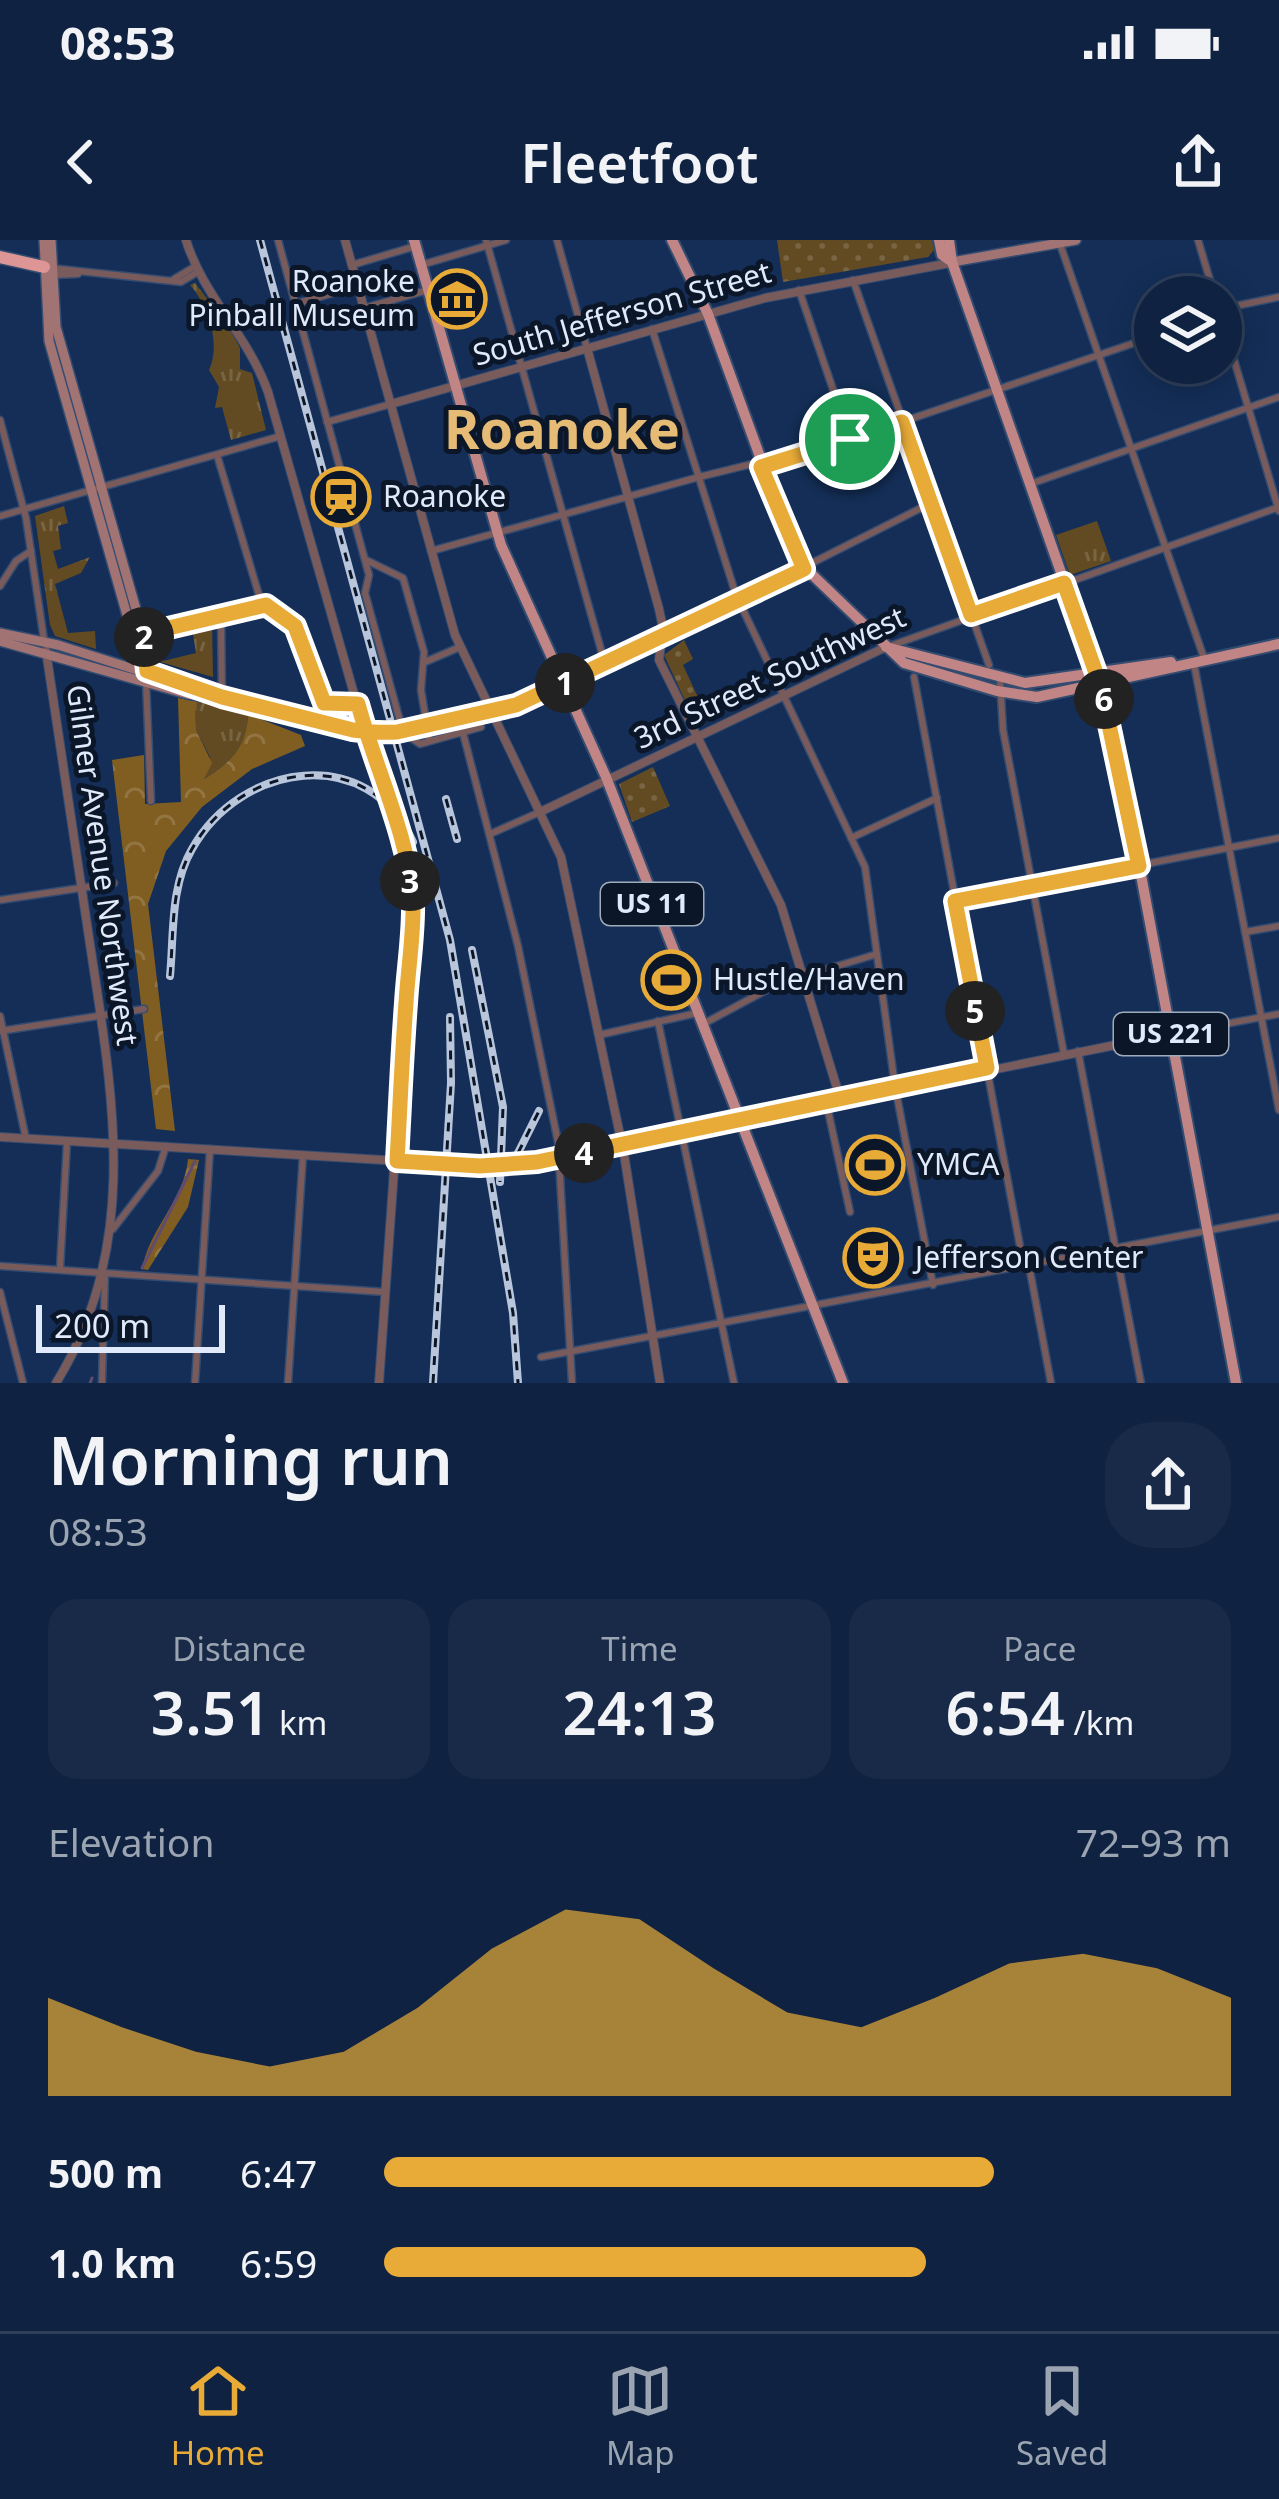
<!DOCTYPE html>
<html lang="en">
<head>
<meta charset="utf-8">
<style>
	:root { --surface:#0f2241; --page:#182a48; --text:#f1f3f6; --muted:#9ba4b1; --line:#2f3f5a; --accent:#e8ab37 }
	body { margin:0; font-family:"Noto Sans",sans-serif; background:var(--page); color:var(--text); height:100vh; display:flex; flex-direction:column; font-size:45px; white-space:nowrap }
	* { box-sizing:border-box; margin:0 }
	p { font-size:39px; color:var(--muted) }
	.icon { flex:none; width:66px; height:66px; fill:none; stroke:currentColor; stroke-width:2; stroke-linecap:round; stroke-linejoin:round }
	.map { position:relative; height:1143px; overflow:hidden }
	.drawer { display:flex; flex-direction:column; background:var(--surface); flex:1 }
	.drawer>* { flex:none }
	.tools { position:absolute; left:1134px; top:36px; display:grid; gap:24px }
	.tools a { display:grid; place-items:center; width:108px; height:108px; border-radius:50%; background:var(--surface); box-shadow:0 6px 30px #0003,0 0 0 3px var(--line); font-size:60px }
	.scale { position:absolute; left:36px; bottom:30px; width:189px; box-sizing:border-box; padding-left:12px; border:6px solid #e0eafa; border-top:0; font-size:33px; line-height:42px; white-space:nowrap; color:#e0eafa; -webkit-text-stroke:9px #0b1729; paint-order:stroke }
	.pin { position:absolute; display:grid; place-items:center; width:102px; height:102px; color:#fff; margin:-51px; border:6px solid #fff; border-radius:50%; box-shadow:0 3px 12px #0007 }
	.km { position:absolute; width:60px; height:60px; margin:-30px; border-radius:50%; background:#222; color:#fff; font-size:33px; line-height:60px; text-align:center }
	.round { display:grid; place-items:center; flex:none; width:126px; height:126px; border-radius:48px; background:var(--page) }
	.summary { display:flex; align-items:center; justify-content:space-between; height:204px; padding:0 48px }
	h1 { font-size:66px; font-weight:600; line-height:90px }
	.metrics { display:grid; grid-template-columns:repeat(3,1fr); gap:18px; height:204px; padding:12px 48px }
	.metrics div { display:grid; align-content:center; border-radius:30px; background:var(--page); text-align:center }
	.metrics b { font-size:60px; font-weight:600 }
	.metrics small { font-size:33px; font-weight:400 }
	.metrics p { font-size:33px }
	.chart { height:336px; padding:24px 48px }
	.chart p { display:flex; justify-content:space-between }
	.chart svg { width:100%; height:216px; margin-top:12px; fill:var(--accent); opacity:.7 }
	ul { padding:0 48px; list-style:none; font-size:39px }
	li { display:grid; grid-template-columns:192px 144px 1fr; align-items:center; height:90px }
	li i { height:30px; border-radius:15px; background:var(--accent) }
	.status { display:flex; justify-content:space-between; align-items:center; height:84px; padding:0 60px; background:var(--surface); direction:ltr }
	.status svg { height:33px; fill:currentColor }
	header { display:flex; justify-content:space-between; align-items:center; height:156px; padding:0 48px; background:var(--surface); font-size:54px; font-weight:600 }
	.tabs { display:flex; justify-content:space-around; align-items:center; height:168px; border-top:3px solid var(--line); background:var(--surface); font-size:33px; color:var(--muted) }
	.tabs a { display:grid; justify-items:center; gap:6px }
	.tabs .selected { color:var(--accent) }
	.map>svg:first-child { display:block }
	.grass { fill:url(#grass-tufts) }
	.forest { fill:url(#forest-crowns) }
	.park { fill:url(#park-dots) }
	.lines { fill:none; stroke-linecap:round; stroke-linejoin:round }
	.stream { stroke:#614b6f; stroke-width:3 }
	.minor-casing { stroke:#354c71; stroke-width:9 }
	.tertiary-casing { stroke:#354c71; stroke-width:10 }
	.secondary-casing { stroke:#354c71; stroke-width:12 }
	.primary-casing { stroke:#354c71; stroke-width:14 }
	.motorway-casing { stroke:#354c71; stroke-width:15 }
	.minor { stroke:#795b5b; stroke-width:6 }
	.tertiary { stroke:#795b5b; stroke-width:8 }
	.secondary { stroke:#a27373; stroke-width:9 }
	.primary { stroke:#c28585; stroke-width:10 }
	.motorway { stroke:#de9595; stroke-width:12 }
	.rail-casing { stroke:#b8c5da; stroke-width:8 }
	.rail { stroke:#0b1729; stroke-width:3; stroke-dasharray:9; stroke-linecap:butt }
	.tertiary-bridge-casing { stroke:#354c71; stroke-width:10; stroke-linecap:butt }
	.secondary-bridge-casing { stroke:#354c71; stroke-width:12; stroke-linecap:butt }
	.tertiary-bridge { stroke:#795b5b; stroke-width:8 }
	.secondary-bridge { stroke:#a27373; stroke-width:9 }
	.route-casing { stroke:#fff; stroke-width:24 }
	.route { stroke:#e8ab37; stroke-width:15 }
	.labels { text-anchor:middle; stroke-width:10; stroke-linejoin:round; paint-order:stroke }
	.shield { fill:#0b1729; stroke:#a0abbb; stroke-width:3 }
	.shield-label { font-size:27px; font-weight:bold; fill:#e0eafa }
	.poi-label { font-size:30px; fill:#e0eafa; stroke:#0b1729; text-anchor:start }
	.street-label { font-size:30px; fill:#e0eafa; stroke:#0b1729 }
	.town-label { font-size:54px; font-weight:bold; fill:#e5bb76; stroke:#0b1729 }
</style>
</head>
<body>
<div class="status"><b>08:53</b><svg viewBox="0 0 49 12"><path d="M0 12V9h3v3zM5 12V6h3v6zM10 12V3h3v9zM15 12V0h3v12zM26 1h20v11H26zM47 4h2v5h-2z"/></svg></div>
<header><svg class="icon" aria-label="back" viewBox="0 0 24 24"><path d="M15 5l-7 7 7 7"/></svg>Fleetfoot<svg class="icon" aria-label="share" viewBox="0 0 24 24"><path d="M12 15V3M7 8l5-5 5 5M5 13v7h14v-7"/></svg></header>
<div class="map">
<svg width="1279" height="1143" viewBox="0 0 1279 1143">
	<defs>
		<pattern id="grass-tufts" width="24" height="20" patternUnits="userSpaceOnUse" patternTransform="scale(3)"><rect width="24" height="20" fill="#624b22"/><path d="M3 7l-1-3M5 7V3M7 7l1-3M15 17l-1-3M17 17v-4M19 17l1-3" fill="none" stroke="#786543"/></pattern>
		<pattern id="forest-crowns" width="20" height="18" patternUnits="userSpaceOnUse" patternTransform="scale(3)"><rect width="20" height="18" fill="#805e21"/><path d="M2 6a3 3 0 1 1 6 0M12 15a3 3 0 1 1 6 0" fill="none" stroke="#927542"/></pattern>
		<pattern id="park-dots" width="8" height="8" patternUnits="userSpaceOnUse" patternTransform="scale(3)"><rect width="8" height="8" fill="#624b22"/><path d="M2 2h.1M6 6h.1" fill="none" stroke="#786543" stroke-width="1.8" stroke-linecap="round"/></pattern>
	</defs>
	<rect width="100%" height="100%" fill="#142e57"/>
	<g class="grass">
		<path d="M 195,43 L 229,87 L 240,108 L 240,129 L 252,133 L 266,190 L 231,200 L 222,167 L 215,168 L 219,147 L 209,130 C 221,104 209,66 190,45 Z"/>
		<path d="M 64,266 L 68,283 L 58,286 L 61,309 L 53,311 L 58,329 L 90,317 L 81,333 L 55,344 L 68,393 L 95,391 L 96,409 L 55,396 L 50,385 L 35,276 Z"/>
		<path d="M 1097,281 L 1111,321 L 1070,335 L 1056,295 Z"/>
		<path d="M 212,382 L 213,437 L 157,421 L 155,397 L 163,421 L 196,413 L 192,387 Z"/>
		<path d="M 195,461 L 248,474 C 247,506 231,523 204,539 L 210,517 L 196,490 Z"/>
	</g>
	<g class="forest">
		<path d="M 178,458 L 195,461 L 196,490 L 212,523 L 204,539 C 231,523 247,506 248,474 L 301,495 L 305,506 L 252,529 L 202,567 L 166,611 L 148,664 L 175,891 L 156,889 L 112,520 L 144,515 L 145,564 L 181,562 Z"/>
		<path d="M 188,919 L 199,920 L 188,967 L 148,1030 L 142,1029 C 150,987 184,961 188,919 Z"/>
	</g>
	<g class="park">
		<path d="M 777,0 L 932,0 L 934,10 L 928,17 L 783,42 Z"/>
		<path d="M 684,400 L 693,419 L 683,425 L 708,479 L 704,485 L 696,484 L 664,415 Z"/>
		<path d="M 653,527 L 670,566 L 632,582 L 619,544 Z"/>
	</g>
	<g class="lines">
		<g class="stream">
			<path d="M 142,1028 L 195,921"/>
			<path d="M 90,1143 L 92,1138"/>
		</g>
		<g class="minor-casing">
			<g id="minor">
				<path d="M 278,0 L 369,335 L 365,353 L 403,492 L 420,504 L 481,487"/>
				<path d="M 486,0 L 605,424"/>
				<path d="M 557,0 L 587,108"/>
				<path d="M 1198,0 L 1215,57"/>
				<path d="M 1060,4 L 1204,418"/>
				<path d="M 352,25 L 416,6"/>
				<path d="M 421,25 L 506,0"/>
				<path d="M 50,28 L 181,42 L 196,33"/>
				<path d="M 52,35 L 78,34"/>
				<path d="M 174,39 L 194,27"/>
				<path d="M 853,40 L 989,425"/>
				<path d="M 799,50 L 850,199"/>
				<path d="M 295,64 L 358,46"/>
				<path d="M 364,68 L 428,50"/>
				<path d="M 1221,69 L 1279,57"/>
				<path d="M 1221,76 L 1279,271"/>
				<path d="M 652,89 L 736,355 L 865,627 L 895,846 L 933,1045"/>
				<path d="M 0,180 L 26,278 L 44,400"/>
				<path d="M 327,182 L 391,164"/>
				<path d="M 217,215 L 262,365"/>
				<path d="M 1030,244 L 1279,157"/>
				<path d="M 0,276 L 281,196"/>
				<path d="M 431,311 L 699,237 L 752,224 L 769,227 L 1155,96"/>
				<path d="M 366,320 L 403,338 L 424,412 L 421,450 L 429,499"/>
				<path d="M 806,326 L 931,263"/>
				<path d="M 0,346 L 16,321 L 31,311"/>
				<path d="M 221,373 L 222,457"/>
				<path d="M 143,394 L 266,365 L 295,386 L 324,463 L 357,464"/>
				<path d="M 890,406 L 1279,267"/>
				<path d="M 425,422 L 460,407"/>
				<path d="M 1194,424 L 1279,870"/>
				<path d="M 914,437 L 1022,1017 L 1030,1031 L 1051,1143"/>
				<path d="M 1000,439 L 1003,490 L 1064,814"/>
				<path d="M 146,442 L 151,561"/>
				<path d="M 463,493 L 518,706 L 558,902 L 572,1143"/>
				<path d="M 490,594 L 540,572"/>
				<path d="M 851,598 L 937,558"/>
				<path d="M 0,660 L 114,643"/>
				<path d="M 955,661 L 1279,598"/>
				<path d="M 1245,692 L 1279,686"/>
				<path d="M 804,736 L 877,714"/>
				<path d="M 0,776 L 26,899"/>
				<path d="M 658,781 L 734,1143"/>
				<path d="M 705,783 L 802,731"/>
				<path d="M 0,791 L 144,769"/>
				<path d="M 1171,794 L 1279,774"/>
				<path d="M 599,795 L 697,773"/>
				<path d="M 1078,811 L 1141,1143"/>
				<path d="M 826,861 L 850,972"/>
				<path d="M 113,989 L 158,931 L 166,906"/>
				<path d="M 0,1026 L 385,1052"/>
				<path d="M 60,1029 L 67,902"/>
				<path d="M 0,1052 L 23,1143"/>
				<path d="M 541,1117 L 1279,977"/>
				<path d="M 102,1143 L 105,1034"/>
				<path d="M 195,1143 L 210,909"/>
				<path d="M 288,1143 L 303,915"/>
			</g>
		</g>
		<g class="tertiary-casing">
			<g id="tertiary">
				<path d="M 186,0 C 203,56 248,95 268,152 L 413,661 L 379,1143"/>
				<path d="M 345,0 L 455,395 L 561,617 L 624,914 L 660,1143"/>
				<path d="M 587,108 L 659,369 L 663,388 L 659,420 L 781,665 L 840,858"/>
				<path d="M 391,164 L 765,58 L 950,23"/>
				<path d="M 46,411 C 60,504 74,598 88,691 C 111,846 144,1001 56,1143"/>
				<path d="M 540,572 L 886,407"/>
				<path d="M 0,897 L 434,923"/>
				<path d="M 537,922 L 1170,794"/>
			</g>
		</g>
		<g class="secondary-casing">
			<g id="secondary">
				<path d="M 44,0 L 49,101 L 146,442"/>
				<path d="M 51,0 L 56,87 L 143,394 L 146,437"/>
				<path d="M 952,22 L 1076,0"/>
				<path d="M 0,393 L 58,405 L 222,457"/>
				<path d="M 0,401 L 187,454 L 258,465"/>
				<path d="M 435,485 L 526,461 L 804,329"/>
			</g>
		</g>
		<g class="primary-casing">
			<g id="primary">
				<path d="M 414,0 L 501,305 L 606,537 L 843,1143"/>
				<path d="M 672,0 L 708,74 L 798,321 L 904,423 L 997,451 L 1037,457 L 1279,404"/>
				<path d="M 939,0 L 942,15 L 952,22"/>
				<path d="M 949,0 L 952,22 L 1097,435 L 1124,544 L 1236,1143"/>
				<path d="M 886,407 L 1025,443 L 1171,422"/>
			</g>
		</g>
		<g class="motorway-casing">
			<path id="motorway" d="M 0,17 L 44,27"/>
		</g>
		<use href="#minor" class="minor"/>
		<use href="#tertiary" class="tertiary"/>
		<use href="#secondary" class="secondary"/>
		<use href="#primary" class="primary"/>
		<use href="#motorway" class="motorway"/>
		<g class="rail-casing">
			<g id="rail">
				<path d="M 260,0 L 450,700 L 513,1073 L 518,1143"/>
				<path d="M 446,559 L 457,599"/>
				<path d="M 472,710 L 503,867 L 500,942"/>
				<path d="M 170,736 C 174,694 170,647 192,609 C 240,523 368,502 413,602"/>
				<path d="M 510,929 L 539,871"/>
				<path d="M 433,1143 L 451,843 L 450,777"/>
			</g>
		</g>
		<use href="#rail" class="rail"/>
		<g class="tertiary-bridge-casing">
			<path id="tertiary-bridge" d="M 434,923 L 537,922"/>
		</g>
		<g class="secondary-bridge-casing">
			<path id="secondary-bridge" d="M 258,465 L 368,492 L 435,485"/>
		</g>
		<use href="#tertiary-bridge" class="tertiary-bridge"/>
		<use href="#secondary-bridge" class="secondary-bridge"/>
	</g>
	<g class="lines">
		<g class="route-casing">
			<path id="route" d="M 850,199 L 761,227 L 804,329 L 516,465 L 397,492 C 382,493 368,492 353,490 L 222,457 L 147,431 L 143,394 L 266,365 L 295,386 L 324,463 L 358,464 C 374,524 410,600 413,661 C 414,694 408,729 406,763 C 402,816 400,868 397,921 L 480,926 L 537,922 L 987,828 L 955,661 L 1139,626 L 1101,447 L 1064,343 L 971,375 L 902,182 L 850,199"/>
		</g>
		<use href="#route" class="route"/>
	</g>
	<defs>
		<g id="museum-ring" transform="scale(3)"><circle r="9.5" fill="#0b1729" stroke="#e8ab37" stroke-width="1.5"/><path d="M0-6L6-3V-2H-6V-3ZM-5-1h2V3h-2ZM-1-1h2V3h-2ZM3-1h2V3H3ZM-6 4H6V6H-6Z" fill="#e8ab37"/></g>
		<g id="station-ring" transform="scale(3)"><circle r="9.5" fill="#0b1729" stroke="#e8ab37" stroke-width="1.5"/><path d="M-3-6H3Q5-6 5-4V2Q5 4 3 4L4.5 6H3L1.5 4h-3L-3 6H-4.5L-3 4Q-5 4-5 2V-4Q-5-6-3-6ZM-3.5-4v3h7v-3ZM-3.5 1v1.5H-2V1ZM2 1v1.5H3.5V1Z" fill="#e8ab37"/></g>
		<g id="stadium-ring" transform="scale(3)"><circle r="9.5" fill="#0b1729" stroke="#e8ab37" stroke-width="1.5"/><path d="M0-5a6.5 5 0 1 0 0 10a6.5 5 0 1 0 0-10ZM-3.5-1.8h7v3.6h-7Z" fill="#e8ab37"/></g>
		<g id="theatre-ring" transform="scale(3)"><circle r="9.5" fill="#0b1729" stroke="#e8ab37" stroke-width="1.5"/><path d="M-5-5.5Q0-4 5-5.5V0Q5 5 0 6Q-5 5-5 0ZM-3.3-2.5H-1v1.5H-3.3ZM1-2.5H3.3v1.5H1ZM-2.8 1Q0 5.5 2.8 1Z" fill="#e8ab37"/></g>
	</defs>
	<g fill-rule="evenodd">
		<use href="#museum-ring" x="457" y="59"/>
		<use href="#station-ring" x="341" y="257"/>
		<use href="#stadium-ring" x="671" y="740"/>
		<use href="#stadium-ring" x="875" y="925"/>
		<use href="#theatre-ring" x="873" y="1018"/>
	</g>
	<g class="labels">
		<g class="shield">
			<rect x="601" y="643" width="102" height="42" rx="9"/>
			<rect x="1114" y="773" width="114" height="42" rx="9"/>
		</g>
		<g class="shield-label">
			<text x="652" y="673">US 11</text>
			<text x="1171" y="803">US 221</text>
		</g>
		<g class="poi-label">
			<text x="415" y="52" text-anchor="end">Roanoke<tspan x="415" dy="34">Pinball Museum</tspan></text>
			<text x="383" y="267">Roanoke</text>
			<text x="713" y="750">Hustle/Haven</text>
			<text x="917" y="935">YMCA</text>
			<text x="915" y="1028">Jefferson Center</text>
		</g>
		<g class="street-label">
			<text transform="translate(622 74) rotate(-16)" y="10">South Jefferson Street</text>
			<text transform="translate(770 438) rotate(-25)" y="10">3rd Street Southwest</text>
			<text transform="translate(102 625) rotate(82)" y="10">Gilmer Avenue Northwest</text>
		</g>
		<g class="town-label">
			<text x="562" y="209">Roanoke</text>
		</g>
	</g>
</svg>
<div class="tools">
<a><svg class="icon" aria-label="layers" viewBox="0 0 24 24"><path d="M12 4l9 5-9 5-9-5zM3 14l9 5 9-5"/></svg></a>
</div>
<div class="scale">200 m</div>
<div class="pin" style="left:850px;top:199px;background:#1e9e55"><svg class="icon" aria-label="arrive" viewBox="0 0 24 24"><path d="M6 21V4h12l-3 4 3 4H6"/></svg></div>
<b class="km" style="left:565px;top:443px">1</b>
<b class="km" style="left:144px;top:397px">2</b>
<b class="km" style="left:410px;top:641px">3</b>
<b class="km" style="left:584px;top:913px">4</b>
<b class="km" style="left:975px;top:771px">5</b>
<b class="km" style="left:1104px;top:459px">6</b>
</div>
<section class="drawer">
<div class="summary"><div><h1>Morning run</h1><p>08:53</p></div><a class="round"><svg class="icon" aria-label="share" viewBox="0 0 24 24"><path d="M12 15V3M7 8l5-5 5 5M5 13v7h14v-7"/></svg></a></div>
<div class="metrics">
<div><p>Distance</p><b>3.51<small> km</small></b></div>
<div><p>Time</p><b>24:13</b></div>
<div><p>Pace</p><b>6:54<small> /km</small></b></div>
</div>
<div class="chart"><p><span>Elevation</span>72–93 m</p>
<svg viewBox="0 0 160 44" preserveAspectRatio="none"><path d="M0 44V24L10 30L20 35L30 38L40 35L50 26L60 14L70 6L80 8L90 18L100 27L110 30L120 24L130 17L140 15L150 18L160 24V44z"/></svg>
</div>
<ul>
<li><b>500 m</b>6:47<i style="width:72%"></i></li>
<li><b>1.0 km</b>6:59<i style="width:64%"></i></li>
</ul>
</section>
<nav class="tabs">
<a class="selected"><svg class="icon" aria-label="home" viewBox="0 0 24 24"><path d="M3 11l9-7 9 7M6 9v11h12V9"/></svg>Home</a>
<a><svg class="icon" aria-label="map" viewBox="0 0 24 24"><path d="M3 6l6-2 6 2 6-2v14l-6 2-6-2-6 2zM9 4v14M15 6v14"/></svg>Map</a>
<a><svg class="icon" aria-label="saved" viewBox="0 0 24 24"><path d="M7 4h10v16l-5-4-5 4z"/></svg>Saved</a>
</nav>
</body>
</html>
